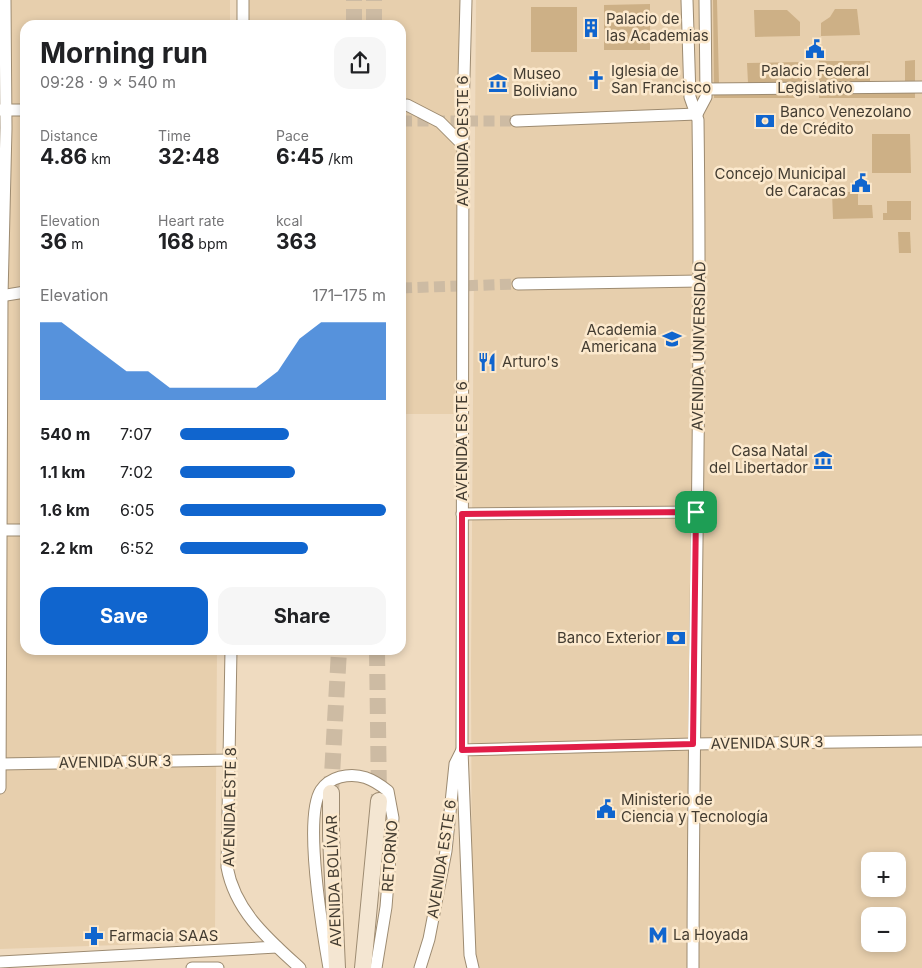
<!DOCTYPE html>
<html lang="en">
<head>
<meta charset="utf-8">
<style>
	:root { --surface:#fff; --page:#f6f6f6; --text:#202124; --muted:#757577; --accent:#1065ce }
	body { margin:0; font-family:Inter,sans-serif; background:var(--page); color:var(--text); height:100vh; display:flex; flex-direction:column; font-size:19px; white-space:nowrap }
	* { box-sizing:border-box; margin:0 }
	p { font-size:16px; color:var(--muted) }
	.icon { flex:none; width:28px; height:28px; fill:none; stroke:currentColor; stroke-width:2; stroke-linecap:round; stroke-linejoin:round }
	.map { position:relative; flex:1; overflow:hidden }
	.side { position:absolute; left:20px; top:20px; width:386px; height:635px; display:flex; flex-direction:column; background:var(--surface); border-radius:15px; box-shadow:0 2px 8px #0003 }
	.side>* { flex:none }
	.tools { position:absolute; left:861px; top:852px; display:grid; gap:10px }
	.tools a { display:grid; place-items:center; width:45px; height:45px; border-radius:10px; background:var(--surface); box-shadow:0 2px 8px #0003; font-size:25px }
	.pin { position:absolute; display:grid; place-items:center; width:42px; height:42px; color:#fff; margin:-21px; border-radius:10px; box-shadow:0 2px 8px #0006 }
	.round { display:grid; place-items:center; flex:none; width:52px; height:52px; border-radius:15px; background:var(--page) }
	.head { display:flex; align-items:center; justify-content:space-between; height:85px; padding:0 20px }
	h1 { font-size:28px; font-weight:700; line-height:38px }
	.figures { display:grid; grid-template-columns:repeat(3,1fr); gap:8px; height:85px; padding:5px 20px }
	.figures div { display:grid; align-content:center }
	.figures b { font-size:21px; font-weight:700 }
	.figures small { font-size:14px; font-weight:400 }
	.figures p { font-size:14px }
	.chart { height:140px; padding:10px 20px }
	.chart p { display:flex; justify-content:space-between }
	.chart svg { width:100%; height:90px; margin-top:5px; fill:var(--accent); opacity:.7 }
	.action { display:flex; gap:10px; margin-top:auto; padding:10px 20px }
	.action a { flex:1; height:58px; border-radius:15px; background:var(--accent); color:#fff; font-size:20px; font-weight:700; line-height:58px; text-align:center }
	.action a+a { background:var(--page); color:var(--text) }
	ul { padding:0 20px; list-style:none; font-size:16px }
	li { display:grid; grid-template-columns:80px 60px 1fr; align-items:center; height:38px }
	li i { height:12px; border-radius:6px; background:var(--accent) }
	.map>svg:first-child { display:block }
	.built { fill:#e7cfad; fill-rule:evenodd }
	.green { fill:#cdb086 }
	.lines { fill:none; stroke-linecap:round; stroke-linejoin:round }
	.street-tunnel { stroke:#cdbba3; stroke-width:11; stroke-dasharray:11 5.5; stroke-linecap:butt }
	.secondary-tunnel { stroke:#cdbba3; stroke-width:16; stroke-dasharray:16 8; stroke-linecap:butt }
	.street-casing { stroke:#9d8b71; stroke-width:13 }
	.secondary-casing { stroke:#9d8b71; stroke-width:18 }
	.street { stroke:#fff; stroke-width:11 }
	.secondary { stroke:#f4e6d2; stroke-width:16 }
	.route-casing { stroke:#fff; stroke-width:10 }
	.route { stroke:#e11d48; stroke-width:6 }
	.labels { text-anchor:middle; stroke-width:5; stroke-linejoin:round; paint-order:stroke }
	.poi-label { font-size:15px; fill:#433c31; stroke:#fce9cd; text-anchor:start }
	.street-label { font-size:15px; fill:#433c31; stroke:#fce9cd }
</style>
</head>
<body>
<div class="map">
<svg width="922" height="968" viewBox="0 0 922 968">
	<rect width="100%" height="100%" fill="#efdbc0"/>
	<g class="built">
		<path d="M 0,0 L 230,0 L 230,25 L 25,25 L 25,650 L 217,650 L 215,932 L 212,939 L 207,942 L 0,949 Z"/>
		<path d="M 247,0 L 463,0 L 455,414 L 401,414 L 401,25 L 247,25 Z"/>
		<path d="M 476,0 L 922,0 L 922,968 L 479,968 L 477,965 L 472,945 L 471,667 ZM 870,861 L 898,861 L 898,889 L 870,889 ZM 870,916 L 898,916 L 898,944 L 870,944 Z"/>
	</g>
	<g class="green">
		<path d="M 713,0 L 717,0 L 719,84 L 748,83 L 747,63 L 802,62 L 802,98 L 714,98 Z"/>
		<path d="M 650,4 L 650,50 L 604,50 L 604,5 Z"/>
		<rect x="531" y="7" width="46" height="45"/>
		<path d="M 835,9 L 857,9 L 860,35 L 821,36 L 821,23 L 830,17 Z"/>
		<path d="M 754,10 L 787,10 L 800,22 L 800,36 L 755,37 Z"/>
		<path d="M 915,60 L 915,98 L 819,98 L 819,61 L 870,61 L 870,82 L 905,82 L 905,61 Z"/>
		<path d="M 872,134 L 910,134 L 911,173 L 872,173 Z"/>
		<path d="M 832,192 L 858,192 L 858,205 L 872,205 L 873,218 L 833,219 Z"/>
		<path d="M 887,201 L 911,201 L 911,220 L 883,220 L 883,213 L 887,213 Z"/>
		<path d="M 898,232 L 910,232 L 911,253 L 899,253 Z"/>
	</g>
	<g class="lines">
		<g class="street-tunnel">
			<path d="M 401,121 L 516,121"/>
			<path d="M 401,288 L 518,284"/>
		</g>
		<g class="secondary-tunnel">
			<path d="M 354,25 L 354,0"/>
			<path d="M 374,25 L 374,0"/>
			<path d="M 377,650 L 379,799"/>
			<path d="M 331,793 L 339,650"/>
		</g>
		<g class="street-casing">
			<g id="street">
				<path d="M 687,0 L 690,97 L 698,120 C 702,403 693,685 693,968"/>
				<path d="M 243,25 L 243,0"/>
				<path d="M 706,89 L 922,87"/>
				<path d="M 407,105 L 440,122 L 463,145"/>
				<path d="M 0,110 L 25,110"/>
				<path d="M 697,114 L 706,97 L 705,0"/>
				<path d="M 516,121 L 697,114"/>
				<path d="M 518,284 L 700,281"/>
				<path d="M 0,296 L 25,292"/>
				<path d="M 462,514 L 697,512"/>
				<path d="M 0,530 L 25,530"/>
				<path d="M 231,650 L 227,867 C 235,911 268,939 300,968"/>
				<path d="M 0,764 L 231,760"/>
				<path d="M 0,788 L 2,296 L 6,128 L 5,0"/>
				<path d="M 0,962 L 277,947"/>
				<path d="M 192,968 L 218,968"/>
				<path d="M 329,968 C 323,934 303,817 321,790 C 325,784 333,779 340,777 C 359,772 373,779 388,791 L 393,818 L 386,907 L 376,968"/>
				<path d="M 420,968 L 429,939 L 446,851 L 455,764 L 462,750 L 463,116 L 466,0"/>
				<path d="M 473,968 L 470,955 L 462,750 L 693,744 L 922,741"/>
			</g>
		</g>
		<g class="secondary-casing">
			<g id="secondary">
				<path d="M 331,793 L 331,836 L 337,968"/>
				<path d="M 363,968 L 379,801"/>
			</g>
		</g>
		<use href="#street" class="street"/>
		<use href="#secondary" class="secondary"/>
	</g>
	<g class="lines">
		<g class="route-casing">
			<path id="route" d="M 696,512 L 693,744 L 462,750 L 462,514 Z"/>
		</g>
		<use href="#route" class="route"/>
	</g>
	<defs>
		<g id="building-bare" transform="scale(1.5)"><path d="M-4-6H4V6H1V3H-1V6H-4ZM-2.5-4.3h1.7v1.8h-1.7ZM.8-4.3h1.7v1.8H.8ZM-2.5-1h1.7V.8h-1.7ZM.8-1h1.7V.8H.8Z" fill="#1065ce" stroke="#fce9cd" stroke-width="2.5" paint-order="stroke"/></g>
		<g id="civic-bare" transform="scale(1.5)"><path d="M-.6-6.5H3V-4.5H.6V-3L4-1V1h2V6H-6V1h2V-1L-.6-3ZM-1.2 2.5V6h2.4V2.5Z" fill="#1065ce" stroke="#fce9cd" stroke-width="2.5" paint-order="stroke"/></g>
		<g id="church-bare" transform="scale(1.5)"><path d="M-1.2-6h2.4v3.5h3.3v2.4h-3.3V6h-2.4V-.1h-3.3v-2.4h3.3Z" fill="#1065ce" stroke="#fce9cd" stroke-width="2.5" paint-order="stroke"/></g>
		<g id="museum-bare" transform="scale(1.5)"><path d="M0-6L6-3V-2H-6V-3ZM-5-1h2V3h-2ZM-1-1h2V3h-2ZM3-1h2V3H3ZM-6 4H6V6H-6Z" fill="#1065ce" stroke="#fce9cd" stroke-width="2.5" paint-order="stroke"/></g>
		<g id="bank-bare" transform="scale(1.5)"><path d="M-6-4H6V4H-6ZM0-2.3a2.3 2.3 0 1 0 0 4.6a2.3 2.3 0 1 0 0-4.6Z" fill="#1065ce" stroke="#fce9cd" stroke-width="2.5" paint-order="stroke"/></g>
		<g id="university-bare" transform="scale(1.5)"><path d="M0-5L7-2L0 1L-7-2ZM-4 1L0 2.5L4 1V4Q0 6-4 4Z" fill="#1065ce" stroke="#fce9cd" stroke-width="2.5" paint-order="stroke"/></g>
		<g id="restaurant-bare" transform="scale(1.5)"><path d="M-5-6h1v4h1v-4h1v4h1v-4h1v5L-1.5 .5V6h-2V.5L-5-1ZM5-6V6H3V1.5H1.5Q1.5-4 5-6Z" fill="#1065ce" stroke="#fce9cd" stroke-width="2.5" paint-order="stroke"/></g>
		<g id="metro-bare" transform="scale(1.5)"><path d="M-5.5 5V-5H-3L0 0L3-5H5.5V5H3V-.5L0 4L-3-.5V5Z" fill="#1065ce" stroke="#fce9cd" stroke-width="2.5" paint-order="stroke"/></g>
		<g id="pharmacy-bare" transform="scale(1.5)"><path d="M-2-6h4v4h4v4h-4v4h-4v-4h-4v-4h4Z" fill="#1065ce" stroke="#fce9cd" stroke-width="2.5" paint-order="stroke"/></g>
	</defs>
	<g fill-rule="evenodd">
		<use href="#building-bare" x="591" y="28"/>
		<use href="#civic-bare" x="815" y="49"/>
		<use href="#church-bare" x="596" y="80"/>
		<use href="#museum-bare" x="498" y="83"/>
		<use href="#bank-bare" x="765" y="121"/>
		<use href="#civic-bare" x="861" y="183"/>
		<use href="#university-bare" x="672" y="339"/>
		<use href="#restaurant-bare" x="487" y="362"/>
		<use href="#museum-bare" x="823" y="460"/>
		<use href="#bank-bare" x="676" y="638"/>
		<use href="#civic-bare" x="606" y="809"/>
		<use href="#metro-bare" x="658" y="935"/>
		<use href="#pharmacy-bare" x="94" y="936"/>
	</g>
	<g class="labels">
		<g class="poi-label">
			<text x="606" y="24">Palacio de<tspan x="606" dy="17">las Academias</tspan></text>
			<text x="611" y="76">Iglesia de<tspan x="611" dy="17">San Francisco</tspan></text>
			<text x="815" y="76" text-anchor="middle">Palacio Federal<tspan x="815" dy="17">Legislativo</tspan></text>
			<text x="513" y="79">Museo<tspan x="513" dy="17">Boliviano</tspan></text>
			<text x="780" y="117">Banco Venezolano<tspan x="780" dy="17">de Crédito</tspan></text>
			<text x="846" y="179" text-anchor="end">Concejo Municipal<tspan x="846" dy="17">de Caracas</tspan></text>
			<text x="657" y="335" text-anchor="end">Academia<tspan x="657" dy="17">Americana</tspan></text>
			<text x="502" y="367">Arturo's</text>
			<text x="808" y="456" text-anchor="end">Casa Natal<tspan x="808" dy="17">del Libertador</tspan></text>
			<text x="661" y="643" text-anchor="end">Banco Exterior</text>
			<text x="621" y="805">Ministerio de<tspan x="621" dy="17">Ciencia y Tecnología</tspan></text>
			<text x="673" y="940">La Hoyada</text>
			<text x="109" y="941">Farmacia SAAS</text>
		</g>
		<g class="street-label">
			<text transform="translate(463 141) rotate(-90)" y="5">AVENIDA OESTE 6</text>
			<text transform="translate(699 346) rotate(-89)" y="5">AVENIDA UNIVERSIDAD</text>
			<text transform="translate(462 441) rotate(-90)" y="5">AVENIDA ESTE 6</text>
			<text transform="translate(767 743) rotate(-1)" y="5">AVENIDA SUR 3</text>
			<text transform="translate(115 762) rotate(-1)" y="5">AVENIDA SUR 3</text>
			<text transform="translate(230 807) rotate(-89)" y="5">AVENIDA ESTE 8</text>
			<text transform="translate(390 856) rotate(-86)" y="5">RETORNO</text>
			<text transform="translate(442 859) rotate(-81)" y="5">AVENIDA ESTE 6</text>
			<text transform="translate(334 881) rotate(-92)" y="5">AVENIDA BOLÍVAR</text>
		</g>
	</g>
</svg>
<div class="tools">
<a>+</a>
<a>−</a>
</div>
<div class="pin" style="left:696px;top:512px;background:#1e9e55"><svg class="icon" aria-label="arrive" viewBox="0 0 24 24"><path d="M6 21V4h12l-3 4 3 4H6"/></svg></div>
<section class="side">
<div class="head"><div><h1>Morning run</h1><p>09:28 · 9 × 540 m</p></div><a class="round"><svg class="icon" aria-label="share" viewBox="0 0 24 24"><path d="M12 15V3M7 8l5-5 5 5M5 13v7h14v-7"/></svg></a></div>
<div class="figures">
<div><p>Distance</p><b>4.86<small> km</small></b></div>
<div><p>Time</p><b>32:48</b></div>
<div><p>Pace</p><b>6:45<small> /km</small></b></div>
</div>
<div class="figures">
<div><p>Elevation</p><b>36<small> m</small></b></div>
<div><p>Heart rate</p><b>168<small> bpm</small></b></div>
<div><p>kcal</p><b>363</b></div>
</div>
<div class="chart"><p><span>Elevation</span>171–175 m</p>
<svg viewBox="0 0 160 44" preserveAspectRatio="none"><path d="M0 44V6L10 6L20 14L30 22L40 30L50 30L60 38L70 38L80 38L90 38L100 38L110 30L120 14L130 6L140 6L150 6L160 6V44z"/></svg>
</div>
<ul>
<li><b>540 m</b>7:07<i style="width:53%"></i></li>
<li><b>1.1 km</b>7:02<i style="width:56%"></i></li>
<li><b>1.6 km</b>6:05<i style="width:100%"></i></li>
<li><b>2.2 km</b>6:52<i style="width:62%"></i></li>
</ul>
<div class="action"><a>Save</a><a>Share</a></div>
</section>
</div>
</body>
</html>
